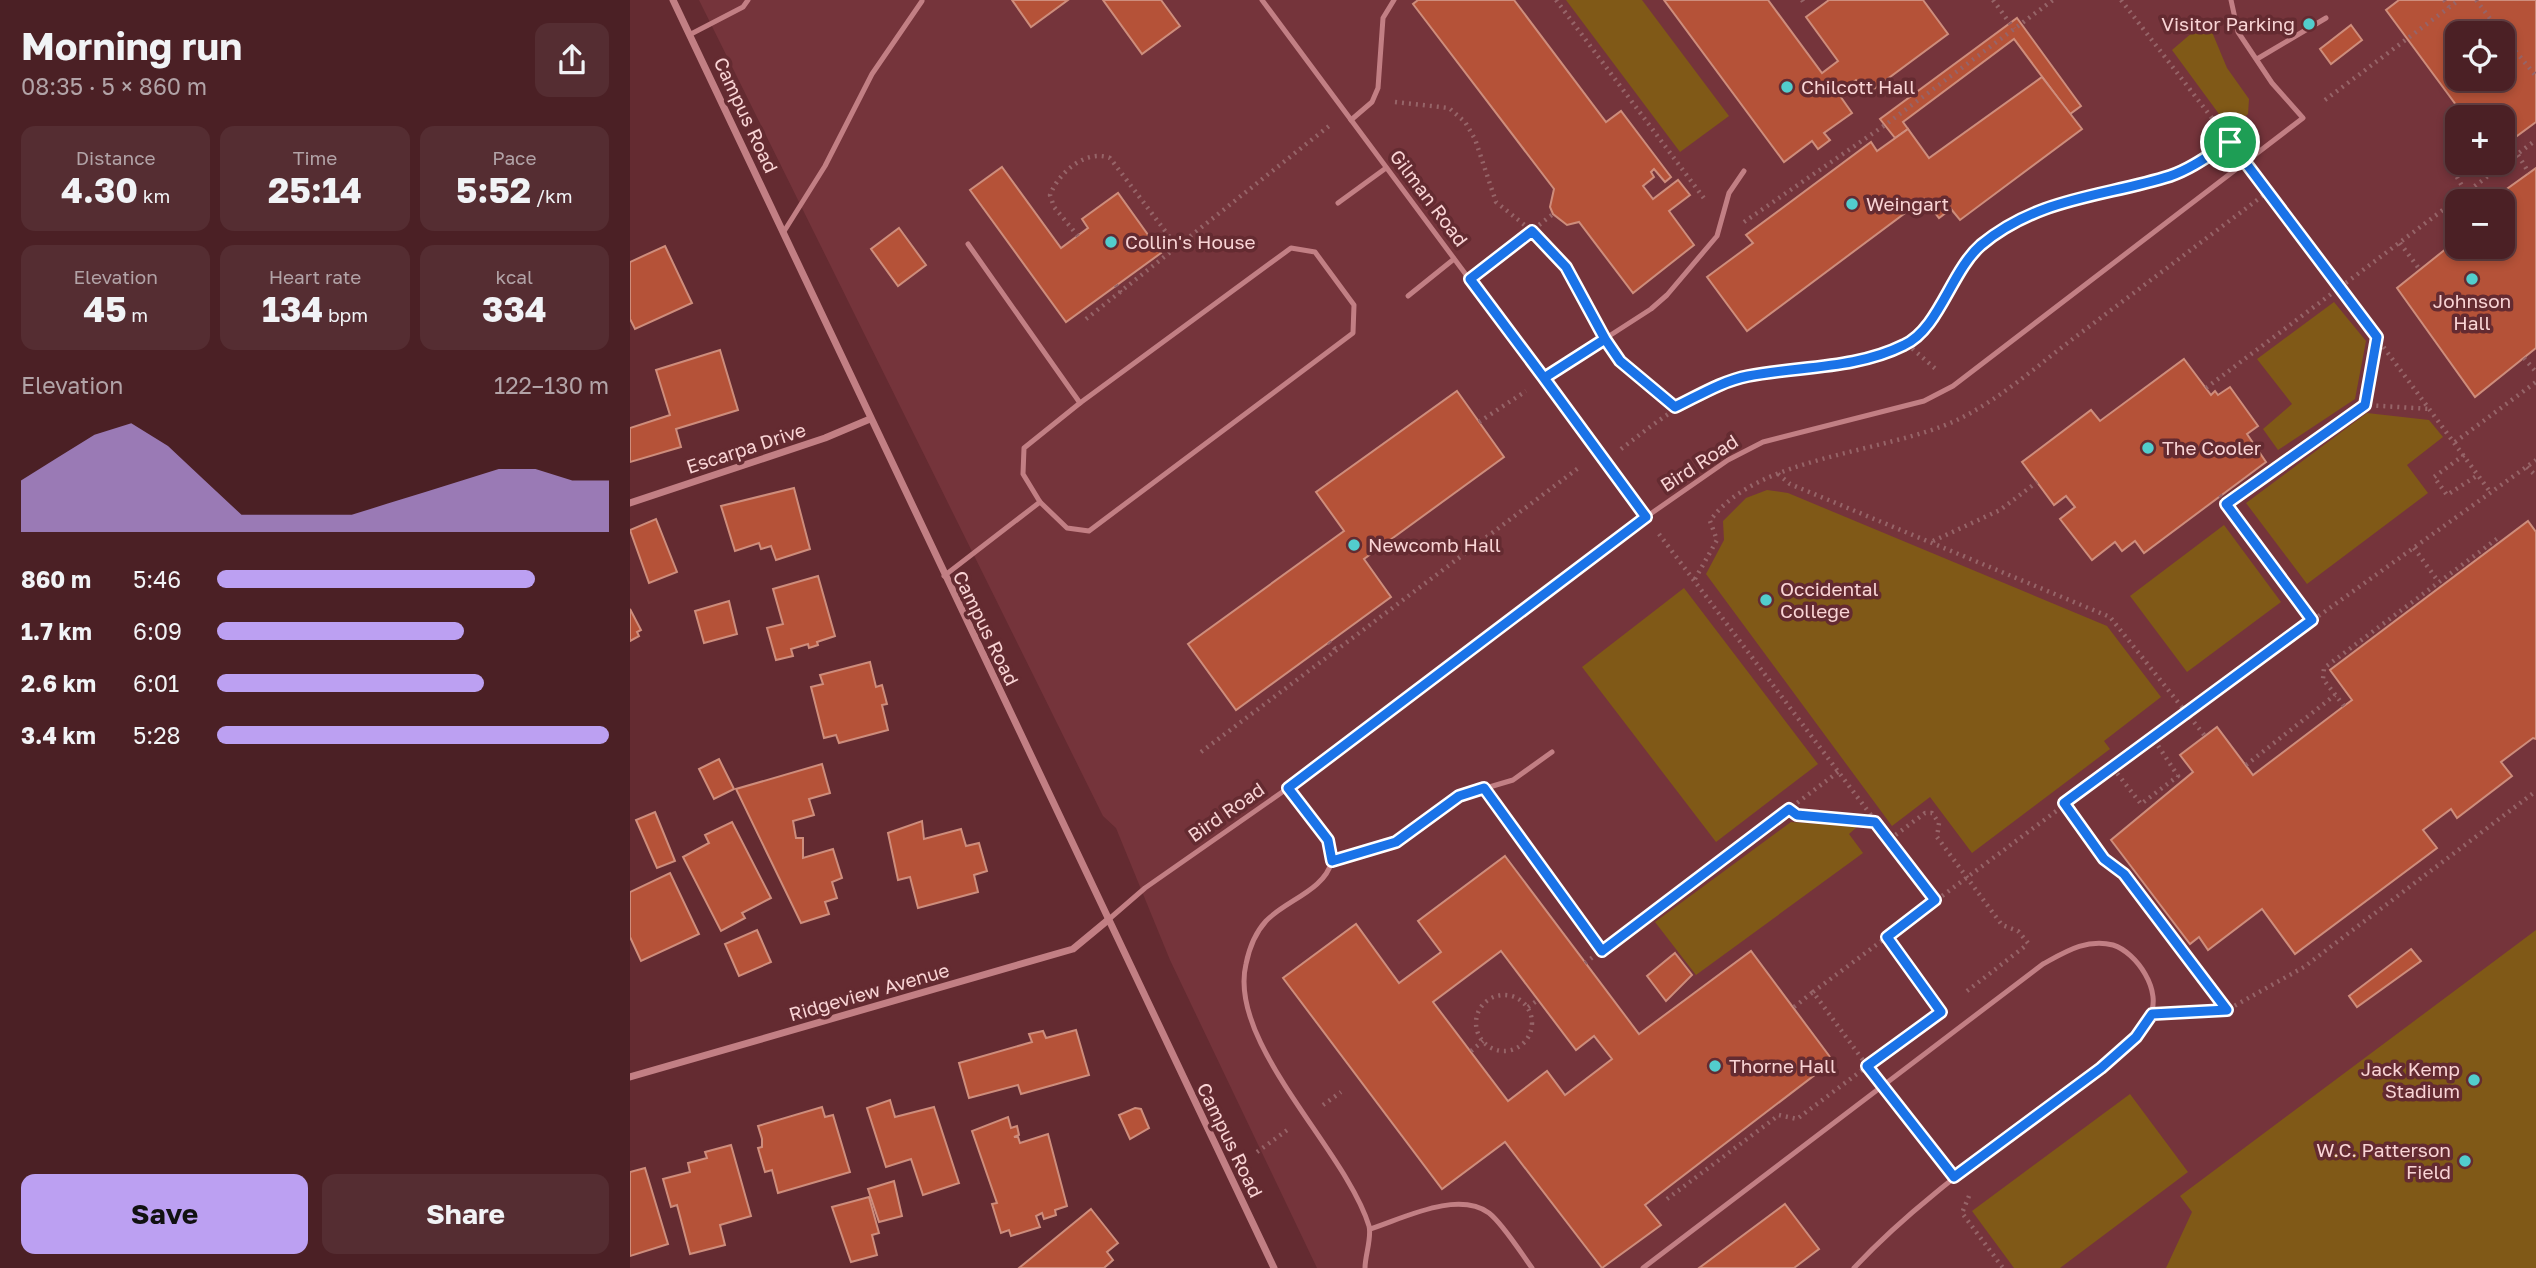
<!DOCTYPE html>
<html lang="en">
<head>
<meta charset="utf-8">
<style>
	:root { --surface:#4b2025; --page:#552d32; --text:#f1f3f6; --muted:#b2a3a7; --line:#623e42; --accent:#bca0f2 }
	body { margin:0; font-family:"Golos Text",sans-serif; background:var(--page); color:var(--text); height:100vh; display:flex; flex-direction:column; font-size:26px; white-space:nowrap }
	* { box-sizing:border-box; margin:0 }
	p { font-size:23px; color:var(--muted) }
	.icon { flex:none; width:38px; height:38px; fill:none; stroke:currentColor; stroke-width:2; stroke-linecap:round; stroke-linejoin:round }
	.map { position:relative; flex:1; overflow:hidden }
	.drawer { display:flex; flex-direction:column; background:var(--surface); width:630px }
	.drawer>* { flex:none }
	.controls { position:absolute; left:1815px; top:21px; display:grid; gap:14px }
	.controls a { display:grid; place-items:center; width:70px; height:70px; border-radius:14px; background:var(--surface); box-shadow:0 4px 10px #0003,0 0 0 2px var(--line); font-size:35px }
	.pin { position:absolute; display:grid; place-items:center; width:60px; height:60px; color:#fff; margin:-30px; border:4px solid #fff; border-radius:50%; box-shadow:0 2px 7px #0007 }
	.round { display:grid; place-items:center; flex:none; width:74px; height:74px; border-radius:14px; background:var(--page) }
	.headline { display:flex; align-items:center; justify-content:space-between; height:119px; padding:0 21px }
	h1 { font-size:38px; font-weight:700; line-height:52px }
	.stats { display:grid; grid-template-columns:repeat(3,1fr); gap:10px; height:119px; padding:7px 21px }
	.stats div { display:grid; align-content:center; border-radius:14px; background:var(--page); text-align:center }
	.stats b { font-size:35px; font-weight:700 }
	.stats small { font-size:19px; font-weight:400 }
	.stats p { font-size:19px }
	.chart { height:196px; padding:14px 21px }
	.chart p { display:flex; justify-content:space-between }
	.chart svg { width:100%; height:126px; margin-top:7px; fill:var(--accent); opacity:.7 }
	.button { display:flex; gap:14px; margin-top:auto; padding:14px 21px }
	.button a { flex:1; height:80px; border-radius:14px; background:var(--accent); color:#111; font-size:28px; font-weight:700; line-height:80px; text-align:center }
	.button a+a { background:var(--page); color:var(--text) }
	ul { padding:0 21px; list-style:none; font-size:23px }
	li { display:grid; grid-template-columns:112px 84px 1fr; align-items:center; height:52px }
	li i { height:18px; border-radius:9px; background:var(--accent) }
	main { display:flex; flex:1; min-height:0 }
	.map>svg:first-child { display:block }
	.built { fill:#75343b; fill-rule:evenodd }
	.green { fill:#805917 }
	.building { fill:#b55238; stroke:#ce8d7c; stroke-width:2; fill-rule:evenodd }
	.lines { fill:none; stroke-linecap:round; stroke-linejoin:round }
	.path { stroke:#966468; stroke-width:4.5; stroke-dasharray:2 5; stroke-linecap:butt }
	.service { stroke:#c27f84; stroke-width:5 }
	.minor { stroke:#c27f84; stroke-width:7 }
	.route-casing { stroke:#fff; stroke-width:14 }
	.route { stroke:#1a73e8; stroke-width:9 }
	.poi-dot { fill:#52cdcd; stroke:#642b31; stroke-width:2.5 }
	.labels { text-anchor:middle; stroke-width:7; stroke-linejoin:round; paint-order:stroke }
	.poi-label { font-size:19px; fill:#f9d4d5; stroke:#642b31; text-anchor:start }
	.street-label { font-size:19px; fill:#f9d4d5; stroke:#642b31 }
</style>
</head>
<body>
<main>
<section class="drawer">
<div class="headline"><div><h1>Morning run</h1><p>08:35 · 5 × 860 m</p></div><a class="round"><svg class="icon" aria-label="share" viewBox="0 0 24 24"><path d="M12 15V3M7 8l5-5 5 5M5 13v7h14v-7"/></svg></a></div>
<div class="stats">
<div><p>Distance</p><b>4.30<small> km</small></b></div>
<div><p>Time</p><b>25:14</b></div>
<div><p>Pace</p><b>5:52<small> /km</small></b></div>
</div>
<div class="stats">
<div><p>Elevation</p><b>45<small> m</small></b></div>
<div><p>Heart rate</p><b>134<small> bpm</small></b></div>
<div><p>kcal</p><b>334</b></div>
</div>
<div class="chart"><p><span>Elevation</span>122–130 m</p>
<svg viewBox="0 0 160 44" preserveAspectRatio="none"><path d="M0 44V26L10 18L20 10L30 6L40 14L50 26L60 38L70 38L80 38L90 38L100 34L110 30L120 26L130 22L140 22L150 26L160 26V44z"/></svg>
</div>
<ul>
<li><b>860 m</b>5:46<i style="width:81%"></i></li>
<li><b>1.7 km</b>6:09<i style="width:63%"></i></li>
<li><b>2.6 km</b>6:01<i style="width:68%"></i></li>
<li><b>3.4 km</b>5:28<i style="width:100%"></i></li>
</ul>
<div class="button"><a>Save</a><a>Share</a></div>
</section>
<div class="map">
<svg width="1906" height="1268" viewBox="0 0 1906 1268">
	<rect width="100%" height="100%" fill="#642b31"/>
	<path class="built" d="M 69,0 L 1906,0 L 1906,1268 L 687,1268 L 540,960 L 486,828 L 473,816 ZM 1827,33 L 1872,33 L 1872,79 L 1827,79 ZM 1827,117 L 1872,117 L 1872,163 L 1827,163 ZM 1827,201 L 1872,201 L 1872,247 L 1827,247 Z"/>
	<g class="green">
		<path d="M 936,0 L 1012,0 L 1099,116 L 1050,152 Z"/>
		<path d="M 1577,20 L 1597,68 L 1619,99 L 1618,114 L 1600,129 L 1542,50 Z"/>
		<path d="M 1704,302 L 1736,341 L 1725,399 L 1648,450 L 1633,429 L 1662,404 L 1627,359 Z"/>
		<path d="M 1737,413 L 1799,420 L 1813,437 L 1777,465 L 1798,493 L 1677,584 L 1616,503 Z"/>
		<path d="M 1137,490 L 1158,493 L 1477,626 L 1531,697 L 1474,741 L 1480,749 L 1342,853 L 1300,797 L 1262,826 L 1076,574 L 1094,540 L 1093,521 L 1116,498 Z"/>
		<path d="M 1594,525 L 1651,602 L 1557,672 L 1500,596 Z"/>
		<path d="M 1054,588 L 1188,764 L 1086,842 L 952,667 Z"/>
		<path d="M 1161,822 L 1227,827 L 1219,834 L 1233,853 L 1066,975 L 1025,922 Z"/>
		<path d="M 1906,930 L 1906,1268 L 1536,1268 L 1562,1212 L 1550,1196 Z"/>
		<path d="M 1500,1094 L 1558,1172 L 1430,1268 L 1384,1268 L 1342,1211 Z"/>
	</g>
	<g class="building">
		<path d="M 382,0 L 438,0 L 401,27 Z"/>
		<path d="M 473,0 L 531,0 L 550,26 L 512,54 Z"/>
		<path d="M 788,0 L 884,0 L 976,122 L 991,111 L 1041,177 L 1035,182 L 1024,169 L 1021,172 L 1024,177 L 1013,186 L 1023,199 L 1048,180 L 1060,195 L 1039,211 L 1064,245 L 1003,293 L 949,222 L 937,225 L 923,214 L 920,207 L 924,189 L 783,4 Z"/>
		<path d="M 1034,0 L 1138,0 L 1192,73 L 1208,61 L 1176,17 L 1199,0 L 1293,0 L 1318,34 L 1237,94 L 1226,80 L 1208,93 L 1222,113 L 1194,133 L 1200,140 L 1188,149 L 1182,141 L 1154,162 Z"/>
		<path d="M 1769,0 L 1906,0 L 1906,122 L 1872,147 L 1872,117 L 1835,117 L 1756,10 ZM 1827,33 L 1872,33 L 1872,79 L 1827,79 Z"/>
		<path d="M 1387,18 L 1451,106 L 1440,114 L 1384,39 L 1273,122 L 1278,129 L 1265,138 L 1250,119 Z"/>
		<path d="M 1721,25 L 1732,40 L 1701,64 L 1690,49 Z"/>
		<path d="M 1412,77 L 1452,129 L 1330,220 L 1321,209 L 1309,218 L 1294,199 L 1117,331 L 1077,277 L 1123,243 L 1116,235 L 1241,142 L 1247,151 L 1278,129 L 1299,158 Z"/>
		<path d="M 372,167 L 431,248 L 458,228 L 452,219 L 488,193 L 531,253 L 436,322 L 340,190 Z"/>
		<path d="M 1906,168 L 1906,348 L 1845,397 L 1767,288 L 1827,240 L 1827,247 L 1872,247 L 1872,201 L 1860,201 Z"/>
		<path d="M 269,228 L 296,265 L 268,286 L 241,249 Z"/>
		<path d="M 35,246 L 62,303 L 5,329 L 0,319 L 0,262 Z"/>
		<path d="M 90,350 L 108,410 L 46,429 L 51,447 L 0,462 L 0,428 L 40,415 L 26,370 Z"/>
		<path d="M 1554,359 L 1581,395 L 1585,391 L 1588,395 L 1600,387 L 1628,426 L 1617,434 L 1636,462 L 1514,553 L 1505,541 L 1492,551 L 1485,542 L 1462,560 L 1430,519 L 1445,507 L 1436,496 L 1424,505 L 1392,462 L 1461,410 L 1470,421 Z"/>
		<path d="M 827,391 L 874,457 L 734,559 L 761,597 L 606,710 L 558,644 L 714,531 L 686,492 Z"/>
		<path d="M 164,488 L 180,549 L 146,560 L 141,546 L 131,549 L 129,543 L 105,551 L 91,506 Z"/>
		<path d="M 26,519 L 47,572 L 19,583 L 0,530 Z"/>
		<path d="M 1898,521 L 1906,532 L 1906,739 L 1903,738 L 1871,762 L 1882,776 L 1827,818 L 1821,809 L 1793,830 L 1807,848 L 1665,954 L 1632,909 L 1578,950 L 1569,937 L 1560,944 L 1481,840 L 1563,772 L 1550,755 L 1587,727 L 1623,775 L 1714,706 L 1722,700 L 1700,670 Z"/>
		<path d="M 188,576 L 205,636 L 187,642 L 188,645 L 179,648 L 178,644 L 161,649 L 163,656 L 146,660 L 137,628 L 153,624 L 143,589 Z"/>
		<path d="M 99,601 L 107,634 L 74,643 L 65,611 Z"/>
		<path d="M 0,609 L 11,630 L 7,632 L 9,636 L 0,641 Z"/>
		<path d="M 240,662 L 246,687 L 252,685 L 257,704 L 252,705 L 258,730 L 209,743 L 206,735 L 194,738 L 181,687 L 193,684 L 190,675 Z"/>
		<path d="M 89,759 L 104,789 L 84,799 L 69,769 Z"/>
		<path d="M 192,764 L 200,793 L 179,799 L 184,815 L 163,821 L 166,838 L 173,838 L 173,858 L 203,849 L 212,878 L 202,882 L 207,898 L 195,902 L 199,914 L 171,923 L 106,789 Z"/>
		<path d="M 25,812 L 45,861 L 27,868 L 6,820 Z"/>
		<path d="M 292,821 L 294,839 L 331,829 L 336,846 L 349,843 L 357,871 L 344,875 L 348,892 L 288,908 L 280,877 L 268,880 L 258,833 Z"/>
		<path d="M 102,822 L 141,898 L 112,913 L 115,918 L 91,931 L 53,857 L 79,843 L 75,835 Z"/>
		<path d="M 875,856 L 1009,1034 L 1121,951 L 1203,1061 L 1015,1205 L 1031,1225 L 972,1268 L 875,1142 L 812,1189 L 653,978 L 726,924 L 769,983 L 811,952 L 788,921 ZM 871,951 L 946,1050 L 964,1036 L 982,1059 L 935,1095 L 917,1071 L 878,1101 L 803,1002 Z"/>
		<path d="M 40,873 L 69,934 L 11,961 L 0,937 L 0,892 Z"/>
		<path d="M 127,930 L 141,962 L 109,976 L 95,944 Z"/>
		<path d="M 1781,949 L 1791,961 L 1727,1007 L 1719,996 Z"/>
		<path d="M 1045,953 L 1062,975 L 1036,1001 L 1017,976 Z"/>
		<path d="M 446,1030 L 459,1075 L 391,1094 L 388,1085 L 339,1098 L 329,1063 L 402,1042 L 399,1034 L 413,1031 L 416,1038 Z"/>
		<path d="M 260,1100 L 265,1117 L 304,1107 L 329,1183 L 293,1195 L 281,1159 L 256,1167 L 237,1108 Z"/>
		<path d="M 192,1107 L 195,1117 L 203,1115 L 220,1172 L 148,1193 L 142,1170 L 135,1172 L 128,1148 L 132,1147 L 132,1139 L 128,1126 Z"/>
		<path d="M 505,1108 L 511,1109 L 519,1128 L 500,1139 L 489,1115 Z"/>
		<path d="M 378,1117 L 381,1128 L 387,1126 L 389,1135 L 384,1137 L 388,1137 L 390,1143 L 418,1134 L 437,1206 L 425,1210 L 426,1215 L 414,1219 L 412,1213 L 406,1216 L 410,1227 L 381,1236 L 379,1230 L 371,1233 L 362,1204 L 367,1203 L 342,1131 Z"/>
		<path d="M 101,1145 L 121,1216 L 90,1225 L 95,1245 L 60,1254 L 47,1205 L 41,1207 L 33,1179 L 60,1172 L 58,1163 L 77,1158 L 75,1152 Z"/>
		<path d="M 15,1168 L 38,1244 L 0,1256 L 0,1172 Z"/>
		<path d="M 264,1181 L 272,1216 L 249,1222 L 238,1189 Z"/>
		<path d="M 239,1197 L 249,1233 L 242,1235 L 247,1255 L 221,1262 L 202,1207 Z"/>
		<path d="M 1155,1204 L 1189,1249 L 1164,1268 L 1069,1268 Z"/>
		<path d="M 461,1209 L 488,1243 L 477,1252 L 483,1260 L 474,1268 L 389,1268 Z"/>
	</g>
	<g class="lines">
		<g class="path">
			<path d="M 926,0 L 1076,201"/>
			<path d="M 1172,0 L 1175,5"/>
			<path d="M 1363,0 L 1384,29"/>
			<path d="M 1491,0 L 1602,144"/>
			<path d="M 1814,0 L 1819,7"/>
			<path d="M 1846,0 L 1871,33"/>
			<path d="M 1872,35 L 1906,76"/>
			<path d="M 1695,100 L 1829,0"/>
			<path d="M 765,102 L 819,108 L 835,122 L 845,139 L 866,202 L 902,231 L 935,267 L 966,320"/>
			<path d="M 1827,154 L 1819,163 L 1836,193"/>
			<path d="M 1888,155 L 1899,173"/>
			<path d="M 1629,178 L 1861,493"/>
			<path d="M 1114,222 L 1255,125 L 1423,0"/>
			<path d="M 448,236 L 424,207 L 420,195 C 429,172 456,149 480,158 L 548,248"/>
			<path d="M 1770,243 L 1790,270"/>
			<path d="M 854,268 L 923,214"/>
			<path d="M 486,285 L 491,293"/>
			<path d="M 456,319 L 699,126"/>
			<path d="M 1277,344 L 1308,371"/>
			<path d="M 986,355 L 1045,407"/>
			<path d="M 1894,358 L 1906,372"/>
			<path d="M 1576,388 L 1906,140"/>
			<path d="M 1735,405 L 1747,337"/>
			<path d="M 849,422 L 896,391"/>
			<path d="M 1825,442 L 1906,382"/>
			<path d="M 991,449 C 1030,419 1067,390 1114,377 C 1167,362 1226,371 1275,345 C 1305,329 1314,289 1334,264 C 1346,249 1362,237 1378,227 C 1432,195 1484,194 1540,176 C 1561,169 1581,154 1600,142"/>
			<path d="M 1834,455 L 1804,477 L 1817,495 L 1848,475"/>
			<path d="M 1897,467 L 1906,476"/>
			<path d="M 1148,474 L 1160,484 L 1480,617 L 1575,736"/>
			<path d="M 1590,495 L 1683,620"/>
			<path d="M 1596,504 L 1735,405 L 1801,409"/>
			<path d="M 1029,534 L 1305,900"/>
			<path d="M 1303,541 L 1370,510 L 1407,482"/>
			<path d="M 1784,548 L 1808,581"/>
			<path d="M 1065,579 L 1087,540 L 1080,521 C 1125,456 1257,453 1327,420 C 1369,400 1407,366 1444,338 C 1509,289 1574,240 1639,191"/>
			<path d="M 699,642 L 707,651"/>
			<path d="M 1714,706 L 1693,679 L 1694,668 L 1868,538"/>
			<path d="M 571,752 L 951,466"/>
			<path d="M 1616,765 L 1705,695"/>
			<path d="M 1483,768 L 1511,804 L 1548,776 L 1523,738"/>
			<path d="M 1434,803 L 1474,859 L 1494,874 L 1597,1009"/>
			<path d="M 868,807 L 972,951"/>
			<path d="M 1159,809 L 1167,815 L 1245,822"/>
			<path d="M 1260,839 L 1295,813 L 1302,813 L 1309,823 L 1307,837 L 1372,925 L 1388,931 L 1398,943"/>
			<path d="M 1257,937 L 1311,1012"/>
			<path d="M 955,963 L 1208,772"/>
			<path d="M 1337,991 L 1398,944"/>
			<circle cx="874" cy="1023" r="28"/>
			<path d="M 898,1007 L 908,1000"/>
			<path d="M 1164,1007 L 1183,992"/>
			<path d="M 1543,1013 L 1597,1010 L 1674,967 L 1906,791"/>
			<path d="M 841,1051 L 853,1041"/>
			<path d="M 1241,1071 L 1183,992 L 1683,620 L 1906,460"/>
			<path d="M 1266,1102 L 1313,1161"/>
			<path d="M 693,1105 L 711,1092"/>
			<path d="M 627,1152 L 660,1128"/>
			<path d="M 1339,1196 L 1332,1213 L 1373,1268"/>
			<path d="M 1037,1199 L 1149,1115 L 1167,1119 L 1283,1032"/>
		</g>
		<g class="service">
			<path d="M 632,0 L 1016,517"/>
			<path d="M 61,34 L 113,7 L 118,0"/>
			<path d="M 1627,59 L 1696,18"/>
			<path d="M 721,120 L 742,102 L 748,88 L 753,18 L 764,0"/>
			<path d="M 708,203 L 756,168"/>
			<path d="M 153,233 L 195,166 L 242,74 L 292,1"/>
			<path d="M 338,244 L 450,403"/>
			<path d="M 661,248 L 685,252 L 724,305 L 723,333 L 459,531 L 437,528 L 410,502 L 393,474 L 394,448 L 450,403 Z"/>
			<path d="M 778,296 L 824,259"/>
			<path d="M 914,378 L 1021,309 L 1037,295 L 1087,236 L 1099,193 L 1114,171"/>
			<path d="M 314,576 L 410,502"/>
			<path d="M 658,788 L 698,840 L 702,861 C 694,891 656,900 636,921 C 626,932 619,949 616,964 C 597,1043 716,1150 739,1226 C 742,1238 735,1255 735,1268"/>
			<path d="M 702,861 L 766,843 L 829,796 L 883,780 L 922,752"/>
			<path d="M 478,920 L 515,888 L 658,788 L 1016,517 L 1098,460 L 1133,442 L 1294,401 L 1323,386 L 1673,118 L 1642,83 L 1608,32 L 1601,0"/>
			<path d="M 740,1229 C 772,1219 827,1190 859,1213 C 873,1224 891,1253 902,1268"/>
			<path d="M 1013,1268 L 1413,964 C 1435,952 1457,938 1483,945 C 1506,952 1534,992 1519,1017 C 1497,1057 1448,1084 1412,1112 C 1346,1161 1280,1208 1224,1268"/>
		</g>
		<g class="minor">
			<path d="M 43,0 L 644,1268"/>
			<path d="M 0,503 L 195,438 L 240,419"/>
			<path d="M 0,1077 L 443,949 L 478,920"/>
		</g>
	</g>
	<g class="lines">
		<g class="route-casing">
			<path id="route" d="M 1600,142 C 1581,154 1561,169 1540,176 C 1473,197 1409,197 1351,245 C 1321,271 1309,329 1274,345 C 1226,369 1170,366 1118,376 C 1092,381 1068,396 1045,407 L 990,361 L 975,339 L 914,378 L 840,279 L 902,231 L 936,267 L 975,339 L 914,378 L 1016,517 L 658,788 L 698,840 L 702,861 L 766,842 L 829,796 L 854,788 L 972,951 L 1159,809 L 1167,815 L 1245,822 L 1305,900 L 1257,937 L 1311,1012 L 1237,1066 L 1324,1177 L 1471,1068 L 1506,1037 L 1522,1014 L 1597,1010 L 1494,874 L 1474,859 L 1434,803 L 1682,620 L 1596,504 L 1735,405 L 1747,337 L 1600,142"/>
		</g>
		<use href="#route" class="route"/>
	</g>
	<g class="poi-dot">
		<circle cx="1679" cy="24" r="7"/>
		<circle cx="1157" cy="87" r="7"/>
		<circle cx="1222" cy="204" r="7"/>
		<circle cx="481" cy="242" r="7"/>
		<circle cx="1842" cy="279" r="7"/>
		<circle cx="1518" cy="448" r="7"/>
		<circle cx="724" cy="545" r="7"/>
		<circle cx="1136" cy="600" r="7"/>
		<circle cx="1085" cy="1066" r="7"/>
		<circle cx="1844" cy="1080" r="7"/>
		<circle cx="1835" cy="1161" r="7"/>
	</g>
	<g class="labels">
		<g class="poi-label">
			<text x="1665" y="31" text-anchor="end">Visitor Parking</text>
			<text x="1171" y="94">Chilcott Hall</text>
			<text x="1236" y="211">Weingart</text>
			<text x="495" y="249">Collin's House</text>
			<text x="1842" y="308" text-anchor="middle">Johnson<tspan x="1842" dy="22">Hall</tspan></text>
			<text x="1532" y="455">The Cooler</text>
			<text x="738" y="552">Newcomb Hall</text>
			<text x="1150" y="596">Occidental<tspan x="1150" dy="22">College</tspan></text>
			<text x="1099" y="1073">Thorne Hall</text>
			<text x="1830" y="1076" text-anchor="end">Jack Kemp<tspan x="1830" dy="22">Stadium</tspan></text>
			<text x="1821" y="1157" text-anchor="end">W.C. Patterson<tspan x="1821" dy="22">Field</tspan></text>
		</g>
		<g class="street-label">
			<text transform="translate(116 115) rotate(65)" y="7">Campus Road</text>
			<text transform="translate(799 198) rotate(53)" y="7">Gilman Road</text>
			<text transform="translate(116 448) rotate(-18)" y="7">Escarpa Drive</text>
			<text transform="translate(1069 463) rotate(-33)" y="7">Bird Road</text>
			<text transform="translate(356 628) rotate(64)" y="7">Campus Road</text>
			<text transform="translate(596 812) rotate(-35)" y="7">Bird Road</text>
			<text transform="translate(239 992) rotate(-16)" y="7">Ridgeview Avenue</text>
			<text transform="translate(600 1140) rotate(64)" y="7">Campus Road</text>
		</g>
	</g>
</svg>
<div class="controls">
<a><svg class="icon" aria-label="locate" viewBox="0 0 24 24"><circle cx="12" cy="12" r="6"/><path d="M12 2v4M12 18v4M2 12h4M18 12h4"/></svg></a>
<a>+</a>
<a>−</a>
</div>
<div class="pin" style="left:1600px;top:142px;background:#1e9e55"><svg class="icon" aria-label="arrive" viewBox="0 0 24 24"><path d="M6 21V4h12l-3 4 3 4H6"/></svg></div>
</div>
</main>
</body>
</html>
